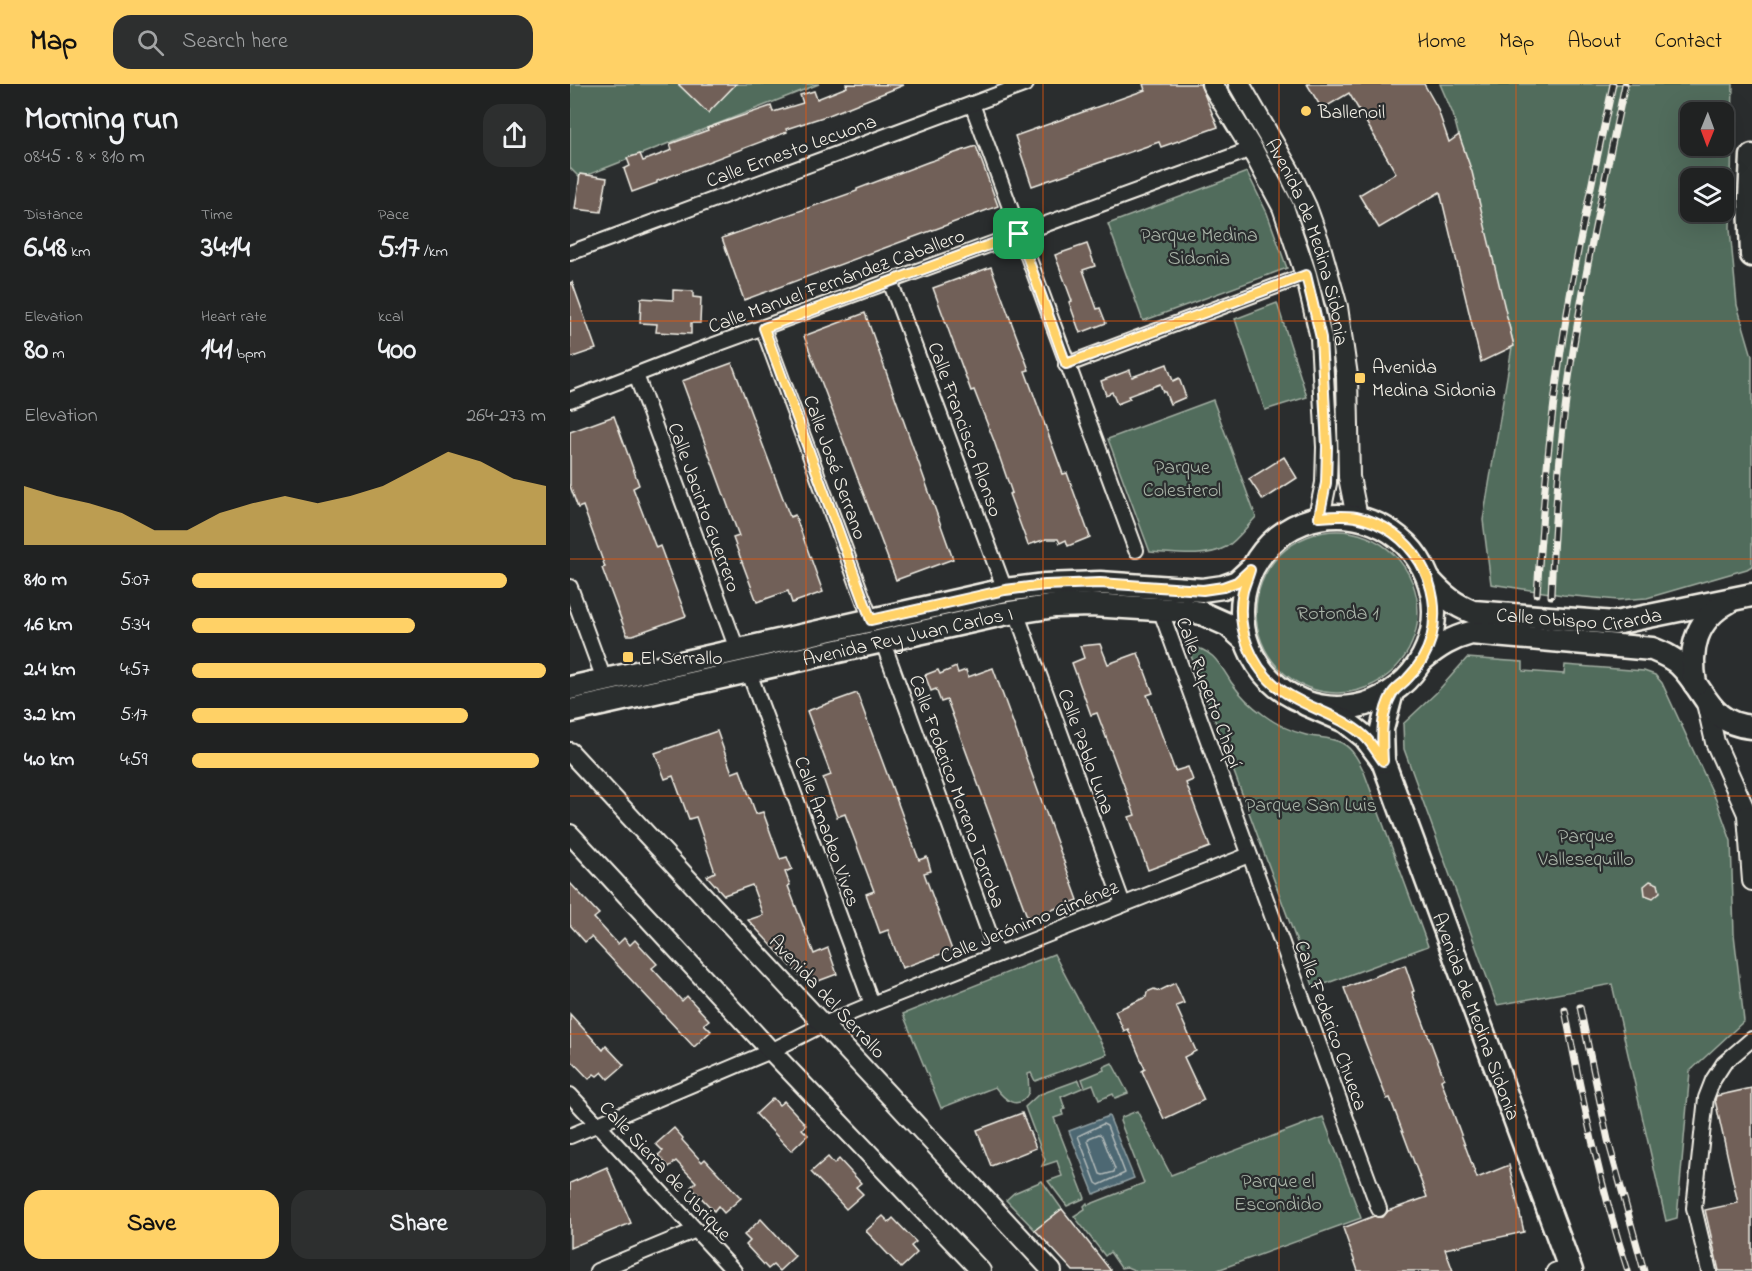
<!DOCTYPE html>
<html lang="en">
<head>
<meta charset="utf-8">
<style>
	:root { --surface:#202222; --page:#2d2f2f; --text:#f1f3f6; --muted:#a2a4a5; --line:#3d3f40; --accent:#ffd166 }
	body { margin:0; font-family:"Indie Flower",sans-serif; background:var(--page); color:var(--text); height:100vh; display:flex; flex-direction:column; font-size:22px; white-space:nowrap }
	* { box-sizing:border-box; margin:0 }
	p { font-size:20px; color:var(--muted) }
	.icon { flex:none; width:33px; height:33px; fill:none; stroke:currentColor; stroke-width:2; stroke-linecap:round; stroke-linejoin:round }
	.map { position:relative; flex:1; overflow:hidden }
	.panel { display:flex; flex-direction:column; background:var(--surface); width:570px }
	.panel>* { flex:none }
	.needle { width:39px; rotate:181deg }
	.fabs { position:absolute; left:1110px; top:18px; display:grid; gap:12px }
	.fabs a { display:grid; place-items:center; width:54px; height:54px; border-radius:12px; background:var(--surface); box-shadow:0 6px 24px #0002,0 0 0 2px var(--line); font-size:30px }
	.pin { position:absolute; display:grid; place-items:center; width:51px; height:51px; color:#fff; margin:-26px; border-radius:12px; box-shadow:0 3px 9px #0006 }
	.round { display:grid; place-items:center; flex:none; width:63px; height:63px; border-radius:18px; background:var(--page) }
	.head { display:flex; align-items:center; justify-content:space-between; height:102px; padding:0 24px }
	h1 { font-size:33px; font-weight:800; line-height:45px }
	.metrics { display:grid; grid-template-columns:repeat(3,1fr); gap:9px; height:102px; padding:6px 24px }
	.metrics div { display:grid; align-content:center }
	.metrics b { font-size:30px; font-weight:800 }
	.metrics small { font-size:16px; font-weight:400 }
	.metrics p { font-size:16px }
	.chart { height:168px; padding:12px 24px }
	.chart p { display:flex; justify-content:space-between }
	.chart svg { width:100%; height:108px; margin-top:6px; fill:var(--accent); opacity:.7 }
	.action { display:flex; gap:12px; margin-top:auto; padding:12px 24px }
	.action a { flex:1; height:69px; border-radius:18px; background:var(--accent); color:#111; font-size:24px; font-weight:800; line-height:69px; text-align:center }
	.action a+a { background:var(--page); color:var(--text) }
	ul { padding:0 24px; list-style:none; font-size:20px }
	li { display:grid; grid-template-columns:96px 72px 1fr; align-items:center; height:45px }
	li i { height:15px; border-radius:8px; background:var(--accent) }
	header { display:flex; align-items:center; gap:36px; box-sizing:border-box; height:84px; padding:0 30px; background:var(--accent); color:#111 }
	header strong { font-size:28px }
	nav { display:flex; gap:33px; margin-inline-start:auto; font-size:21px }
	.search { width:420px; height:54px; background:var(--page); display:flex; align-items:center; gap:15px; box-sizing:border-box; padding:0 21px; border-radius:18px; color:var(--muted); font-size:22px }
	main { display:flex; flex:1; min-height:0 }
	.map>svg:first-child { display:block }
	.green { fill:#516c5c; stroke:#a2aea2; stroke-width:1.5; fill-rule:evenodd }
	.water { fill:#4e6873; stroke:#909fa2; stroke-width:1.5 }
	.lines { fill:none; stroke-linecap:round; stroke-linejoin:round }
	.shore { stroke:#b2bab9; stroke-width:1.5 }
	.building { fill:#716058; stroke:#f4f1e8; stroke-width:1.5 }
	.minor-casing { stroke:#f4f1e8; stroke-width:18 }
	.tertiary-casing { stroke:#f4f1e8; stroke-width:22 }
	.secondary-casing { stroke:#f4f1e8; stroke-width:24 }
	.primary-casing { stroke:#f4f1e8; stroke-width:27 }
	.minor { stroke:#2a2d2e; stroke-width:14 }
	.tertiary { stroke:#2a2d2e; stroke-width:18 }
	.secondary { stroke:#2a2d2e; stroke-width:20 }
	.primary { stroke:#2a2d2e; stroke-width:22 }
	.rail-casing { stroke:#f4f1e8; stroke-width:7 }
	.rail { stroke:#2a2d2e; stroke-width:4.5; stroke-dasharray:14; stroke-linecap:butt }
	.route-casing { stroke:#fff; stroke-width:12 }
	.route { stroke:#ffd166; stroke-width:8 }
	.grid { fill:none; stroke:#e8590c; stroke-width:1.5; stroke-opacity:0.55 }
	.poi-dot { fill:#ffd166; stroke:#2a2d2e; stroke-width:2 }
	.labels { text-anchor:middle; stroke-width:4.5; stroke-linejoin:round; paint-order:stroke }
	.poi-label { font-size:20px; fill:#f4f1e8; stroke:#2a2d2e; text-anchor:start }
	.street-label { font-size:20px; fill:#f4f1e8; stroke:#2a2d2e }
	.park-label { font-size:20px; fill:#abb5a9; stroke:#2a2d2e }
</style>
</head>
<body>
<header>
<strong>Map</strong>
<div class="search"><svg class="icon" aria-label="search" viewBox="0 0 24 24"><circle cx="10" cy="10" r="6"/><path d="M15 15l6 6"/></svg>Search here</div>
<nav><a>Home</a><a>Map</a><a>About</a><a>Contact</a></nav>
</header>
<main>
<section class="panel">
<div class="head"><div><h1>Morning run</h1><p>08:45 · 8 × 810 m</p></div><a class="round"><svg class="icon" aria-label="share" viewBox="0 0 24 24"><path d="M12 15V3M7 8l5-5 5 5M5 13v7h14v-7"/></svg></a></div>
<div class="metrics">
<div><p>Distance</p><b>6.48<small> km</small></b></div>
<div><p>Time</p><b>34:14</b></div>
<div><p>Pace</p><b>5:17<small> /km</small></b></div>
</div>
<div class="metrics">
<div><p>Elevation</p><b>80<small> m</small></b></div>
<div><p>Heart rate</p><b>141<small> bpm</small></b></div>
<div><p>kcal</p><b>400</b></div>
</div>
<div class="chart"><p><span>Elevation</span>264–273 m</p>
<svg viewBox="0 0 160 44" preserveAspectRatio="none"><path d="M0 44V20L10 24L20 27L30 31L40 38L50 38L60 31L70 27L80 24L90 27L100 24L110 20L120 13L130 6L140 10L150 17L160 20V44z"/></svg>
</div>
<ul>
<li><b>810 m</b>5:07<i style="width:89%"></i></li>
<li><b>1.6 km</b>5:34<i style="width:63%"></i></li>
<li><b>2.4 km</b>4:57<i style="width:100%"></i></li>
<li><b>3.2 km</b>5:17<i style="width:78%"></i></li>
<li><b>4.0 km</b>4:59<i style="width:98%"></i></li>
</ul>
<div class="action"><a>Save</a><a>Share</a></div>
</section>
<div class="map">
<svg width="1182" height="1187" viewBox="0 0 1182 1187">
	<rect width="100%" height="100%" fill="#2a2d2e"/>
	<filter id="ink" filterUnits="userSpaceOnUse"><feTurbulence type="fractalNoise" baseFrequency=".0167" numOctaves="2"/><feDisplacementMap in="SourceGraphic" scale="12" xChannelSelector="R" yChannelSelector="G"/><feConvolveMatrix kernelMatrix="1 2 1 2 8 2 1 2 1" color-interpolation-filters="sRGB"/></filter>
	<g filter="url(#ink)">
		<g class="green">
			<path d="M 0,0 L 249,0 L 10,94 L 0,84 Z"/>
			<path d="M 870,0 L 1163,0 L 1160,145 L 1167,221 L 1182,272 L 1182,482 L 1177,485 L 1077,514 L 1048,516 L 993,511 L 921,500 L 913,436 L 943,257 L 883,30 ZM 1120,28 L 1154,28 L 1154,62 L 1120,62 ZM 1120,94 L 1154,94 L 1154,128 L 1120,128 Z"/>
			<path d="M 677,88 L 697,129 L 717,184 L 573,237 L 538,140 Z"/>
			<path d="M 707,219 L 737,313 L 695,326 L 665,235 Z"/>
			<path d="M 643,316 L 686,433 C 677,442 667,457 656,463 C 634,475 603,469 580,468 L 538,355 Z"/>
			<circle cx="767" cy="528" r="81"/>
			<path d="M 617,561 C 643,566 648,577 661,598 C 670,611 681,622 694,631 C 706,640 720,647 736,651 C 747,654 761,653 772,659 C 783,665 789,677 794,688 L 858,862 L 744,904 Z"/>
			<path d="M 897,574 L 953,578 L 953,587 L 994,590 L 995,581 L 1074,587 L 1085,591 L 1092,599 L 1147,718 L 1161,757 L 1164,850 L 1174,937 L 1120,987 L 1107,1134 L 1096,1137 L 1042,900 L 927,921 L 834,665 L 833,640 L 866,609 Z"/>
			<path d="M 484,870 L 537,970 L 465,997 L 461,989 L 458,990 L 459,1008 C 448,1029 434,1015 425,1003 L 371,1024 L 333,930 Z"/>
			<path d="M 542,979 L 558,1009 L 545,1014 L 543,1010 L 529,1016 L 523,1000 L 515,1003 L 512,995 L 534,986 L 533,983 Z"/>
			<path d="M 509,996 L 512,1004 L 491,1013 L 495,1025 L 492,1027 L 493,1031 L 484,1034 L 515,1114 L 497,1122 L 478,1097 L 492,1092 L 487,1077 L 472,1082 L 475,1076 L 455,1023 L 468,1011 Z"/>
			<path d="M 567,1027 L 601,1091 L 753,1033 L 791,1134 L 645,1187 L 566,1187 L 557,1183 L 551,1184 L 540,1168 L 535,1172 L 504,1132 L 515,1125 L 514,1122 L 517,1119 L 518,1121 L 574,1099 L 550,1037 L 552,1033 Z"/>
			<path d="M 472,1097 L 492,1125 L 465,1146 L 436,1116 L 444,1109 Z"/>
		</g>
		<path class="water" d="M 539,1032 L 564,1094 L 524,1110 L 499,1047 Z"/>
		<g class="lines">
			<g class="shore">
				<path d="M 533,1040 L 537,1042 L 555,1089 L 529,1101 L 526,1099 L 508,1052 Z"/>
				<path d="M 529,1050 L 532,1052 L 545,1085 L 544,1088 L 533,1091 L 530,1090 L 518,1057 L 519,1054 Z"/>
			</g>
		</g>
		<g class="building">
			<path d="M 108,0 L 166,0 L 138,29 Z"/>
			<path d="M 276,0 L 334,1 L 259,31 L 216,45 L 217,48 L 87,97 L 87,99 L 62,108 L 54,85 L 60,82 L 57,74 L 70,70 L 73,77 L 102,66 L 100,60 L 138,46 L 137,44 L 201,22 L 203,28 L 233,19 L 230,11 L 244,7 L 247,15 L 277,3 Z"/>
			<path d="M 573,0 L 630,0 L 648,43 L 591,63 L 589,58 L 462,102 L 445,52 L 575,6 Z"/>
			<path d="M 737,0 L 854,0 L 867,23 L 879,58 L 889,51 L 902,88 L 944,262 L 911,278 L 870,108 L 809,144 L 789,111 L 826,89 L 779,9 L 752,25 Z"/>
			<path d="M 406,62 L 428,122 L 174,216 L 152,154 L 287,107 L 287,105 L 358,78 Z"/>
			<path d="M 10,90 L 37,94 L 31,128 L 5,125 Z"/>
			<path d="M 517,160 L 525,182 L 513,186 L 527,225 L 530,224 L 536,239 L 510,249 L 499,218 L 502,217 L 485,171 Z"/>
			<path d="M 421,183 L 459,286 L 455,287 L 493,390 L 497,389 L 520,453 L 498,462 L 496,456 L 490,459 L 488,455 L 476,455 L 458,461 L 439,410 L 442,409 L 424,357 L 404,306 L 401,307 L 363,204 Z"/>
			<path d="M 2,198 L 26,265 L 0,274 L 0,199 Z"/>
			<path d="M 103,206 L 123,207 L 123,213 L 131,214 L 130,239 L 121,239 L 121,250 L 86,248 L 87,240 L 70,239 L 71,214 L 103,216 Z"/>
			<path d="M 295,229 L 383,475 L 326,496 L 234,252 Z"/>
			<path d="M 162,279 L 220,433 L 225,431 L 253,508 L 222,519 L 218,507 L 187,518 L 163,454 L 169,452 L 112,297 Z"/>
			<path d="M 597,280 L 603,297 L 609,294 L 616,313 L 600,320 L 595,308 L 593,308 L 590,300 L 558,312 L 560,315 L 547,320 L 542,308 L 536,311 L 531,297 L 560,286 L 562,293 Z"/>
			<path d="M 44,332 L 69,401 L 63,404 L 86,464 L 90,462 L 116,532 L 63,551 L 57,551 L 32,484 L 35,483 L 13,422 L 8,424 L 0,402 L 0,348 Z"/>
			<path d="M 714,373 L 727,394 L 693,416 L 679,395 Z"/>
			<path d="M 530,560 L 538,580 L 568,569 L 583,609 L 577,611 L 605,687 L 618,683 L 623,696 L 616,699 L 640,763 L 578,786 L 559,733 L 565,731 L 527,629 L 521,631 L 502,579 L 514,574 L 510,562 Z"/>
			<path d="M 386,583 L 388,589 L 396,586 L 398,593 L 423,584 L 508,816 L 458,835 L 377,616 L 371,618 L 366,605 L 361,607 L 355,591 L 368,586 L 370,590 Z"/>
			<path d="M 287,609 L 349,776 L 357,773 L 361,787 L 354,789 L 382,866 L 332,884 L 318,846 L 310,849 L 296,810 L 304,807 L 275,730 L 267,733 L 253,694 L 261,691 L 237,627 Z"/>
			<path d="M 147,647 L 162,689 L 170,686 L 186,730 L 193,728 L 210,775 L 217,773 L 222,785 L 215,788 L 220,801 L 218,802 L 244,870 L 258,864 L 267,890 L 243,899 L 241,893 L 234,896 L 178,836 L 193,831 L 182,801 L 154,811 L 137,792 L 145,788 L 126,733 L 119,735 L 103,692 L 95,695 L 85,669 Z"/>
			<path d="M 1080,797 L 1088,800 L 1090,808 L 1083,814 L 1075,811 L 1074,802 Z"/>
			<path d="M 0,799 L 29,830 L 24,834 L 48,860 L 54,854 L 60,861 L 65,856 L 87,880 L 82,884 L 112,917 L 117,912 L 139,936 L 134,940 L 141,947 L 124,963 L 21,853 L 15,858 L 0,841 Z"/>
			<path d="M 835,881 L 844,907 L 842,908 L 874,994 L 871,996 L 907,1094 L 939,1081 L 954,1148 L 875,1165 L 883,1187 L 788,1187 L 773,1144 L 804,1132 L 813,1133 L 818,1127 L 857,1113 L 820,1014 L 817,1015 L 774,904 Z"/>
			<path d="M 605,899 L 614,919 L 606,922 L 626,967 L 614,973 L 634,1016 L 594,1035 L 572,987 L 575,985 L 558,945 L 554,947 L 545,927 L 576,913 L 577,908 L 584,905 L 589,907 Z"/>
			<path d="M 0,930 L 33,966 L 36,962 L 54,981 L 38,995 L 32,988 L 27,992 L 24,990 L 19,995 L 0,975 Z"/>
			<path d="M 1182,1004 L 1182,1187 L 1149,1187 L 1135,1126 L 1168,1119 L 1145,1016 L 1146,1012 Z"/>
			<path d="M 203,1014 L 209,1021 L 214,1017 L 236,1041 L 232,1045 L 238,1051 L 221,1067 L 186,1030 Z"/>
			<path d="M 452,1029 L 466,1064 L 421,1082 L 407,1046 Z"/>
			<path d="M 104,1044 L 113,1054 L 112,1056 L 132,1078 L 135,1075 L 171,1114 L 154,1129 L 148,1122 L 144,1127 L 121,1103 L 126,1098 L 106,1077 L 99,1083 L 88,1071 L 93,1067 L 86,1060 Z"/>
			<path d="M 258,1073 L 264,1080 L 269,1075 L 291,1099 L 286,1103 L 293,1110 L 276,1125 L 241,1088 Z"/>
			<path d="M 37,1083 L 61,1139 L 0,1164 L 0,1099 Z"/>
			<path d="M 492,1125 L 541,1187 L 503,1187 L 465,1146 Z"/>
			<path d="M 313,1132 L 319,1138 L 323,1134 L 346,1158 L 341,1162 L 347,1169 L 331,1184 L 296,1147 Z"/>
			<path d="M 191,1135 L 225,1172 L 209,1187 L 203,1181 L 198,1185 L 176,1161 L 180,1157 L 174,1151 Z"/>
		</g>
		<g class="lines">
			<g class="minor-casing">
				<g id="minor">
					<path d="M 402,20 L 566,466"/>
					<path d="M 0,169 L 456,0"/>
					<path d="M 320,197 L 435,506"/>
					<path d="M 193,244 L 301,536"/>
					<path d="M 496,281 L 736,191"/>
					<path d="M 66,291 L 168,568"/>
					<path d="M 0,316 L 114,272 L 682,65"/>
					<path d="M 0,503 L 35,598"/>
					<path d="M 590,525 L 809,1125"/>
					<path d="M 446,528 L 553,820"/>
					<path d="M 312,556 L 427,870"/>
					<path d="M 178,586 L 302,920"/>
					<path d="M 0,1011 L 164,1187"/>
					<path d="M 0,1052 L 201,967 L 254,940 L 302,920 L 679,771"/>
					<path d="M 27,1187 L 126,1146"/>
					<path d="M 984,1187 L 999,1181"/>
					<path d="M 1139,1187 L 1124,1124 L 1136,1014 L 1143,996 L 1154,979 L 1182,955"/>
				</g>
			</g>
			<g class="tertiary-casing">
				<g id="tertiary">
					<path d="M 1136,619 L 1145,658 L 1182,741"/>
					<path d="M 0,668 L 482,1187"/>
					<path d="M 1177,731 L 1182,797"/>
					<path d="M 0,750 L 201,967 L 411,1187"/>
				</g>
			</g>
			<g class="secondary-casing">
				<g id="secondary">
					<path d="M 642,0 L 682,65 L 713,123 L 736,191 L 751,254 L 757,363 L 756,399 L 749,433"/>
					<path id="s1" d="M 669,0 L 719,87 L 736,123 L 749,159 L 767,223 L 777,292 L 779,393 L 787,433"/>
				</g>
			</g>
			<g class="primary-casing">
				<g id="primary">
					<path d="M 1182,72 L 1180,115 L 1182,171"/>
					<circle cx="768" cy="528" r="96"/>
					<path id="s2" d="M 860,497 C 873,511 884,521 903,528 L 1045,539 L 1182,511"/>
					<path d="M 853,575 C 869,562 882,554 901,549 L 1082,565 C 1092,569 1102,573 1110,581 C 1136,606 1138,640 1182,643"/>
					<path d="M 1125,600 C 1119,566 1125,536 1158,518"/>
					<path d="M 0,604 L 435,506 L 475,501 L 530,499 L 632,506 L 653,503 L 667,498 L 680,486"/>
					<path id="s3" d="M 736,620 L 775,637 L 795,653 L 813,677 L 1001,1187"/>
					<path id="s4" d="M 0,627 L 433,530 L 485,522 L 521,521 L 620,527 L 631,529 L 658,541 L 675,556"/>
					<path d="M 813,677 L 812,645 L 822,608"/>
				</g>
			</g>
			<use href="#minor" class="minor"/>
			<use href="#tertiary" class="tertiary"/>
			<use href="#secondary" class="secondary"/>
			<use href="#primary" class="primary"/>
			<g class="rail-casing">
				<g id="rail">
					<path d="M 967,510 C 972,438 977,367 987,296 C 1000,196 1022,98 1043,0"/>
					<path d="M 981,512 C 984,439 989,366 999,294 C 1013,195 1034,98 1055,0"/>
					<path d="M 1010,923 L 1038,1056 L 1074,1187"/>
					<path d="M 995,926 C 1012,1014 1030,1102 1058,1187"/>
				</g>
			</g>
			<use href="#rail" class="rail"/>
		</g>
	</g>
	<g class="lines" filter="url(#ink)">
		<g class="route-casing">
			<path id="route" d="M 449,150 L 496,280 L 736,191 L 751,254 L 757,363 L 756,399 L 749,433 C 762,432 774,431 786,433 C 842,444 875,501 861,555 C 857,569 848,584 838,594 C 833,600 825,604 822,610 C 810,631 812,654 813,677 C 807,669 801,658 794,652 C 769,630 735,624 710,605 C 681,584 665,542 673,507 C 675,500 678,493 680,486 L 667,498 L 653,503 L 633,506 L 530,499 L 475,501 L 435,506 L 301,536 L 194,244 Z"/>
		</g>
		<use href="#route" class="route"/>
	</g>
	<path class="grid" d="M 236,0 L 236,1187M 473,0 L 473,1187M 709,0 L 709,1187M 946,0 L 946,1187M 0,237 L 1182,237M 0,475 L 1182,475M 0,712 L 1182,712M 0,950 L 1182,950"/>
	<g class="poi-dot">
		<circle cx="736" cy="27" r="6"/>
		<rect x="784" y="288" width="12" height="12" rx="3"/>
		<rect x="52" y="567" width="12" height="12" rx="3"/>
	</g>
	<g class="labels">
		<g class="poi-label">
			<text x="748" y="34">Ballenoil</text>
			<text x="802" y="289">Avenida<tspan x="802" dy="23">Medina Sidonia</tspan></text>
			<text x="70" y="580">El Serrallo</text>
		</g>
		<g class="street-label">
			<text transform="translate(221 66) rotate(-20)" y="7">Calle Ernesto Lecuona</text>
			<text dy="7" stroke="none"><textPath href="#s1" startOffset="174">Avenida de Medina Sidonia</textPath></text>
			<text transform="translate(266 196) rotate(-20)" y="7">Calle Manuel Fernández Caballero</text>
			<text transform="translate(396 345) rotate(70)" y="7">Calle Francisco Alonso</text>
			<text transform="translate(266 383) rotate(70)" y="7">Calle José Serrano</text>
			<text transform="translate(135 423) rotate(70)" y="7">Calle Jacinto Guerrero</text>
			<text dy="7" stroke="none"><textPath href="#s2" startOffset="160">Calle Obispo Cirarda</textPath></text>
			<text dy="7" stroke="none"><textPath href="#s4" startOffset="346">Avenida Rey Juan Carlos I</textPath></text>
			<text transform="translate(640 608) rotate(70)" y="7">Calle Ruperto Chapí</text>
			<text transform="translate(517 667) rotate(70)" y="7">Calle Pablo Luna</text>
			<text transform="translate(388 707) rotate(70)" y="7">Calle Federico Moreno Torroba</text>
			<text transform="translate(258 747) rotate(70)" y="7">Calle Amadeo Vives</text>
			<text transform="translate(459 837) rotate(-22)" y="7">Calle Jerónimo Giménez</text>
			<text transform="translate(258 912) rotate(47)" y="7">Avenida del Serrallo</text>
			<text dy="7" stroke="none"><textPath href="#s3" startOffset="370">Avenida de Medina Sidonia</textPath></text>
			<text transform="translate(762 941) rotate(70)" y="7">Calle Federico Chueca</text>
			<text transform="translate(96 1086) rotate(47)" y="7">Calle Sierra de Ubrique</text>
		</g>
		<g class="park-label">
			<text x="629" y="157">Parque Medina<tspan x="629" dy="23">Sidonia</tspan></text>
			<text x="612" y="389">Parque<tspan x="612" dy="23">Colesterol</tspan></text>
			<text x="768" y="535">Rotonda 1</text>
			<text x="741" y="727">Parque San Luis</text>
			<text x="1016" y="758">Parque<tspan x="1016" dy="23">Vallesequillo</tspan></text>
			<text x="708" y="1103">Parque el<tspan x="708" dy="23">Escondido</tspan></text>
		</g>
	</g>
</svg>
<div class="fabs">
<a><svg class="needle" viewBox="-14 -14 28 28"><path d="M0-13l5 13h-10z" fill="#e53935"/><path d="M0 13l5-13h-10z" fill="#a2a4a5"/></svg></a>
<a><svg class="icon" aria-label="layers" viewBox="0 0 24 24"><path d="M12 4l9 5-9 5-9-5zM3 14l9 5 9-5"/></svg></a>
</div>
<div class="pin" style="left:449px;top:150px;background:#1e9e55"><svg class="icon" aria-label="arrive" viewBox="0 0 24 24"><path d="M6 21V4h12l-3 4 3 4H6"/></svg></div>
</div>
</main>
</body>
</html>
